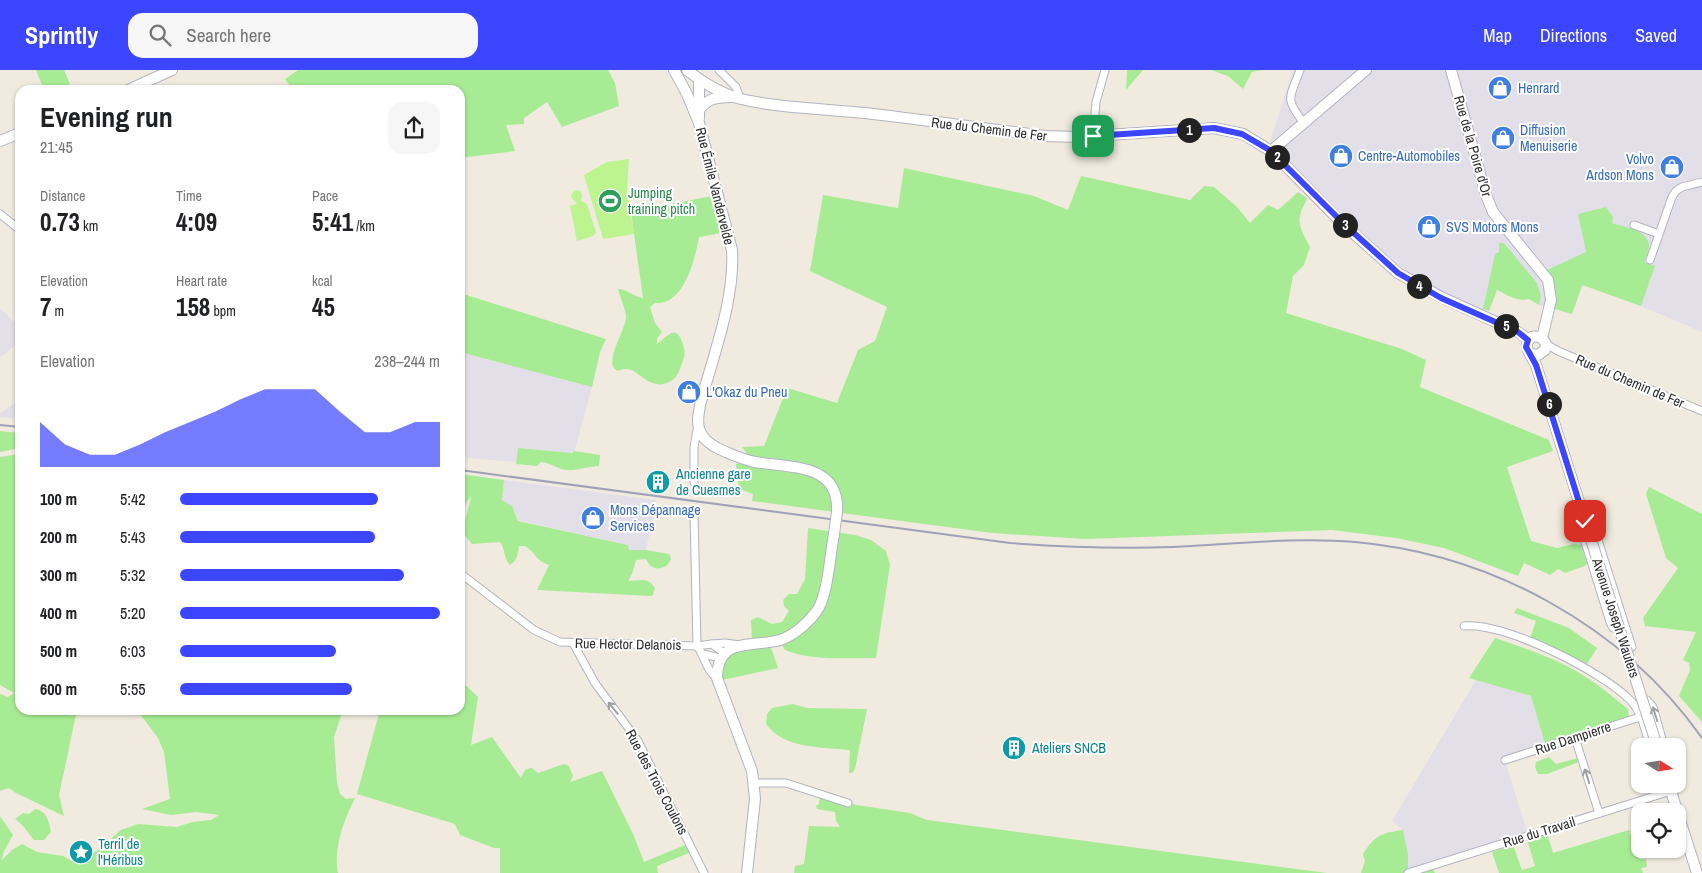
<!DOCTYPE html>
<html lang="en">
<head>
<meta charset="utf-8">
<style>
	:root { --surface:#fff; --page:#f6f6f6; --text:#202124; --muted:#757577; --accent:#3c45ff }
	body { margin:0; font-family:"Archivo Narrow",sans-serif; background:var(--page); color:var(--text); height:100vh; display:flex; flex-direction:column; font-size:19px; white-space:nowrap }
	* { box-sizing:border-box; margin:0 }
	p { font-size:16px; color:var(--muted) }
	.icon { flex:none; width:28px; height:28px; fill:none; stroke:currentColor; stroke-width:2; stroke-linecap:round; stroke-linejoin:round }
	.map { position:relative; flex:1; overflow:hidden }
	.details { position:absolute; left:15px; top:15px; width:450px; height:630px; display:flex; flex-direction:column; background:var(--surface); border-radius:15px; box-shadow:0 1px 4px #0004 }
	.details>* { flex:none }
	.needle { width:32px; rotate:102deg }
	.fabs { position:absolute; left:1631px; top:668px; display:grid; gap:10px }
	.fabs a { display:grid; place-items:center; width:55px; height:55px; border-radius:10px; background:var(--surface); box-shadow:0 1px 4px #0004; font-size:25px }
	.pin { position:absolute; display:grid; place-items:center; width:42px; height:42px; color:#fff; margin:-21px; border-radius:10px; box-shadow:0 2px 8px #0006 }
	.km { position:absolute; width:25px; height:25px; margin:-12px; border-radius:50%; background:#222; color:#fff; font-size:14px; line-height:25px; text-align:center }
	.round { display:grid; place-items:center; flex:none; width:52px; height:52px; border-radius:15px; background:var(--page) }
	.head { display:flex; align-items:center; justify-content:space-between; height:85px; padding:0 25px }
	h1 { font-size:28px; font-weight:700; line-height:38px }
	.metrics { display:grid; grid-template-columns:repeat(3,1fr); gap:8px; height:85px; padding:5px 25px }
	.metrics div { display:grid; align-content:center }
	.metrics b { font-size:25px; font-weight:700 }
	.metrics small { font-size:14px; font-weight:400 }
	.metrics p { font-size:14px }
	.chart { height:140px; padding:10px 25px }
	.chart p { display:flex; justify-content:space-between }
	.chart svg { width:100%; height:90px; margin-top:5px; fill:var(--accent); opacity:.7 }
	ul { padding:0 25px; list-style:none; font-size:16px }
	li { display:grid; grid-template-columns:80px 60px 1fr; align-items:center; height:38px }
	li i { height:12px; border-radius:6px; background:var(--accent) }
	header { display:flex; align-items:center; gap:30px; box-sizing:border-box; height:70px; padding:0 25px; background:var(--accent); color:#fff }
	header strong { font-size:24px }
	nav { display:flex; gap:28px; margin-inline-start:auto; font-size:18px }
	.search { width:350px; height:45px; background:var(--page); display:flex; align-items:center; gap:12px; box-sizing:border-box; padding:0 18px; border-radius:15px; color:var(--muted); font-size:19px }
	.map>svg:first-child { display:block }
	.industrial { fill:#e3dfe8 }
	.green { fill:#a7ec95 }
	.pitch { fill:#bcf490 }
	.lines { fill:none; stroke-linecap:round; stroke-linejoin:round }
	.street-casing { stroke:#b2b3c2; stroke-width:9 }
	.secondary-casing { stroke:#b2b3c2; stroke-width:12 }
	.street { stroke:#fff; stroke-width:7 }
	.secondary { stroke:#fff; stroke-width:10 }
	.rail { stroke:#a0a0b9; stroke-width:2 }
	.secondary-bridge-casing { stroke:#b2b3c2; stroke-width:12; stroke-linecap:butt }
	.secondary-bridge { stroke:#fff; stroke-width:10 }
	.oneway { stroke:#a0a0a0 }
	.route-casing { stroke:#fff; stroke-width:10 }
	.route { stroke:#3c45ff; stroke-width:6 }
	.labels { text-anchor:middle; stroke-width:4; stroke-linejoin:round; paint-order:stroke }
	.shop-label { font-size:14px; fill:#366cbe; stroke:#fff; text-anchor:start }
	.street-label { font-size:14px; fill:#2d2d2d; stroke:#fff }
	.leisure-label { font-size:14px; fill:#27864d; stroke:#fff; text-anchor:start }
	.culture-label { font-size:14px; fill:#0d838f; stroke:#fff; text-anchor:start }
</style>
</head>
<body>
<header>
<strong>Sprintly</strong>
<div class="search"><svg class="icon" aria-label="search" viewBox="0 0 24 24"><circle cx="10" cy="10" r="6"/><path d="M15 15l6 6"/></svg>Search here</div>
<nav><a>Map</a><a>Directions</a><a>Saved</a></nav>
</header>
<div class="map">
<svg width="1702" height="803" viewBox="0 0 1702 803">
	<rect width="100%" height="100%" fill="#f0ebde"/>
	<g class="industrial">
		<path d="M 1293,0 L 1702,0 L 1702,262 L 1641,236 L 1583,215 L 1572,244 L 1539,235 L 1529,229 L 1497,219 L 1489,241 L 1483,239 L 1482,242 L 1416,208 L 1373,175 L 1270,72 Z"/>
		<path d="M 0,238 L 20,257 L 20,272 L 0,287 Z"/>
		<path d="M 460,282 L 592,317 L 574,383 L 519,378 L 517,392 L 460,387 Z"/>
		<path d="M 20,330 L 20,349 L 0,347 L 0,343 Z"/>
		<path d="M 504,410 L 656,430 L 646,480 L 628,480 L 628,475 L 518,450 L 516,443 L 502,430 Z"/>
		<path d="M 1476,610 L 1531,626 L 1545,674 L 1504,687 L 1528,765 L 1408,803 L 1403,760 L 1392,751 Z"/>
	</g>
	<g class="green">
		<path d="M 36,0 L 64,0 L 70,14 L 62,17 L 63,20 L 44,20 Z"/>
		<path d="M 298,0 L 608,0 L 615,13 L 619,36 L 562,57 L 547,32 L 524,48 L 524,54 L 506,55 L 515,81 L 460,88 L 460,20 L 293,20 L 285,9 Z"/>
		<path d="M 1127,0 L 1143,0 L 1126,20 Z"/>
		<path d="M 1211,0 L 1262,0 L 1252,2 L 1243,19 L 1228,6 Z"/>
		<path d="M 904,98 L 1034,126 L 1068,140 L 1081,106 L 1190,130 L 1204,116 L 1214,117 L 1237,137 L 1250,153 L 1268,135 L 1278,140 L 1298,122 L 1307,128 C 1306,133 1302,137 1301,143 C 1296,154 1305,167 1310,177 L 1304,195 L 1293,206 L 1286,243 L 1402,279 L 1426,290 L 1420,317 L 1549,370 L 1553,381 L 1507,397 L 1531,471 L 1557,478 L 1574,474 L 1581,475 L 1587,493 L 1585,496 L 1565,503 L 1558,499 L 1550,505 L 1524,493 L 1518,506 L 1444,478 L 1396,468 L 1332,460 L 1085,469 L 992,463 L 842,443 C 842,424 842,412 822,406 L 831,422 L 835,442 L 752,431 L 753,424 L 739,419 L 736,394 L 753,392 L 742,377 L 764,376 L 787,318 L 837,333 L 858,280 L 875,271 L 887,237 L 810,201 L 823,125 L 898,138 Z"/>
		<path d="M 712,126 L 721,163 L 699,167 C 695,189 684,236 655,233 L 650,237 L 655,253 L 662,262 L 657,269 L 657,274 C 671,263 677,253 684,278 C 686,284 683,290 681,296 C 678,309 666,318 652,313 C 639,308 633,294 618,301 C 601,295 627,259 626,246 C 625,237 620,227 618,219 C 627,219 634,227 643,228 L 631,142 Z"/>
		<path d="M 1606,137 L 1613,147 L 1612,153 C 1624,157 1649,160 1649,176 C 1649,181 1646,187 1644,192 L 1655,196 L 1641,236 L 1582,215 L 1572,244 L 1555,239 C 1557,224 1554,214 1547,200 L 1586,182 L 1578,144 Z"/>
		<path d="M 1499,173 L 1504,173 L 1537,213 L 1541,226 L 1539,235 L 1529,229 C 1516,232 1508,225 1497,220 L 1489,241 L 1483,239 L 1495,184 L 1499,182 Z"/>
		<path d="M 460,223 L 606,269 L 600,282 L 592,317 L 460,282 Z"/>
		<path d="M 0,361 L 20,363 L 20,378 L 0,382 Z"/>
		<path d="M 518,378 L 573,383 L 574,381 L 600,385 L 599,396 C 588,396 578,401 567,400 C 557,399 551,393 541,392 L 537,396 L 516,394 Z"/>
		<path d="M 20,384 L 20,640 L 77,640 L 59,725 L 64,746 L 16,723 L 9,718 L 0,721 L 0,624 L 8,627 L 14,623 L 0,615 L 0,387 Z"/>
		<path d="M 460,404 L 504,410 L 502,430 L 512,436 L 518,451 L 628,475 L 629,480 L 646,480 L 669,484 L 671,488 C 670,496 659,502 651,496 C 650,496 646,490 646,489 L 636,490 L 632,504 L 628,511 C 641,511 647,506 655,518 L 653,525 L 651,526 L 537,520 L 549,495 C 537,492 535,482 525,476 L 519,476 C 518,484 517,491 510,495 C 503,488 506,480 500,472 L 472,474 C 469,471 466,467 464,464 C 462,458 470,434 471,426 L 460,442 Z"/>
		<path d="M 1649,417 L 1702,444 L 1702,652 L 1679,626 L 1690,600 L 1689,593 L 1683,590 L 1696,562 L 1645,556 L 1643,548 L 1678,498 L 1666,488 L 1646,424 Z"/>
		<path d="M 808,458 L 855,465 L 871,470 L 886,481 L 890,495 L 876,588 C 851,588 805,591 784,579 L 781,570 L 769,572 L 778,598 L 718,611 L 720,588 L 752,573 L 751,550 L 758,547 L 772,554 L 782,552 L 789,541 L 784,536 L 783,530 L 789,524 L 797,524 L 805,509 Z"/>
		<path d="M 1517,538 L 1569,558 L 1597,578 L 1587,594 L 1558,580 L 1530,568 L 1536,551 L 1514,543 Z"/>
		<path d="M 1495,568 C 1524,578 1555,588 1581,604 C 1598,614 1613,627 1628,639 L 1629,647 L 1545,674 L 1531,626 L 1469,608 Z"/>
		<path d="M 460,610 L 478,627 L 471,675 L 492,667 L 521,708 C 524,702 523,699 532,698 L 538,703 L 564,694 L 569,696 L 573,706 L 570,712 L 602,701 L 634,766 L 644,792 L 685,775 L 689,783 L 657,796 L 658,803 L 500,803 L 500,778 L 494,778 L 460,765 L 455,754 L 357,724 L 380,640 L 460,640 Z"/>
		<path d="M 793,634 L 807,638 L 867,639 L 855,699 L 852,703 L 849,703 L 850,680 C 822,677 784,679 766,654 L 767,644 L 772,638 Z"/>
		<path d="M 137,640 L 343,640 L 334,667 L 337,713 L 340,724 L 346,729 L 355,728 C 344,750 333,778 338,803 L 0,803 L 0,746 L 13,765 L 3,783 L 2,790 L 12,780 L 22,774 L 37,782 L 63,786 L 77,794 L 77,789 L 97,781 L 121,760 L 138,754 L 177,757 L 192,752 L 211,750 L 219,745 L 196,742 L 171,745 L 142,739 L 170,729 L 164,682 L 158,668 Z"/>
		<path d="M 1549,687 L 1556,694 L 1578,688 L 1579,692 L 1547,704 L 1538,704 L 1535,697 L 1536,692 Z"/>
		<path d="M 820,724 L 857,735 L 910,743 L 927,750 L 1327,803 L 794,803 L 795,796 L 804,794 L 809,756 L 840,757 L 836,751 L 835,742 L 817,739 L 816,736 L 819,734 Z"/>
		<path d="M 35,739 C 47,741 49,751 51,762 L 44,770 L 34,770 C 28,763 23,754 15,749 L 23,743 L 29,744 Z"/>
		<path d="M 1403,760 L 1408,785 L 1408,803 L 1432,795 L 1435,803 L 1361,803 L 1365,791 L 1363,784 C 1375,765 1382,763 1403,760 Z"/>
		<path d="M 1546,760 L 1553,783 L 1629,760 L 1639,789 L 1646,789 L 1647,797 L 1641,798 L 1643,803 L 1499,803 L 1492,782 L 1513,775 L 1522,800 L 1535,796 L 1526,766 Z"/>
	</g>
	<g class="pitch">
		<path d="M 629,89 L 627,119 L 634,164 L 603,169 L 584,105 L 607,92 Z"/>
		<path d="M 575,120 L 580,121 L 582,124 L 581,131 L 587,134 L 596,162 L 593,166 L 577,171 L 570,136 L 577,134 L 571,127 L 572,123 Z"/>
	</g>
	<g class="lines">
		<g class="street-casing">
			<g id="street">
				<path d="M 719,0 L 736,17 L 740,28"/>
				<path d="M 1300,0 C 1290,28 1284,28 1304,53"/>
				<path d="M 1093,66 L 1096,32 L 1105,0"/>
				<path d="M 0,144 L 20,160"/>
				<path d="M 1634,155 L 1659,164"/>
				<path d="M 1650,190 L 1672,127 L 1676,121 L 1682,117 L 1702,112"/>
				<path d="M 1546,274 L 1558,281 L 1702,341"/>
				<path d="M 694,412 L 694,377 L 698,355"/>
				<path d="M 1582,437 L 1590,445 L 1632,577"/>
				<path d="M 694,443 L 697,576 C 705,586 706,601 717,608"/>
				<path d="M 1582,446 L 1580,456 L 1610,552 L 1613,558 L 1622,557"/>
				<path d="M 460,503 L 534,560 L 560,572 L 697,576 L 712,574 L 724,583"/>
				<path d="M 1464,556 C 1503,551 1603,602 1630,630 C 1642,642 1645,661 1650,676"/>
				<path d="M 573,573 L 595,613 L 638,671 L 704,803"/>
				<path d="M 712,574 L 725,573 L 740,575"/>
				<path d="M 703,584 L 720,588"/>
				<path d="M 1640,630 L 1647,630 L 1653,637 L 1664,676"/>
				<path d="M 1575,668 L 1599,743"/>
				<path d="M 1505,690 L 1640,647"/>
				<path d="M 753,713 L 786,713 L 848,733"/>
				<path d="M 1673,726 L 1676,714"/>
				<path d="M 1408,803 L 1671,721"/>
			</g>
		</g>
		<g class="secondary-casing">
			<g id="secondary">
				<path d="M 674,0 L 687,24 L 699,53 L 732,180 C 735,230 713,286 700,335 C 699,343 696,353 700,361 C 704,372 716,378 726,382 C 735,386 745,390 755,392 C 790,398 840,393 837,442"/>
				<path d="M 687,0 C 702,12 722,24 741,29 C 779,38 826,39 865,43 C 926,50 986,59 1047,66 L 1076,67 L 1214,58 L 1243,64 L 1271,81 L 1343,154 L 1398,203 L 1441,227 L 1518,262 L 1529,270"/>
				<path d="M 1451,0 L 1486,125 L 1493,142 L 1548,210 L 1551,230 L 1542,268"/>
				<path d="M 699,9 L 699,48"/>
				<path d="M 128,20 L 172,0"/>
				<path d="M 699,40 C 709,27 716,28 731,27"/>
				<path d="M 0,71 L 20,63"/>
				<path d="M 1271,81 L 1366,0"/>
				<path d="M 1531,284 L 1538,285 L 1545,280 L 1546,274 C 1541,263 1525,264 1527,277 C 1527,281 1534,290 1536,295 L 1585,451"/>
				<path d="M 1669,714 L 1677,741"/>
				<path d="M 1678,744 L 1697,803"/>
				<path d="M 747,803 L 755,729 L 752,701 L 717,608 C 718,566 751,578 780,570 C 793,566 808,553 816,542 C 828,527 830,484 834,464"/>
			</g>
		</g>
		<use href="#street" class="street"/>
		<use href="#secondary" class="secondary"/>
		<g class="rail">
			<path d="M 0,355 L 20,357"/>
			<path d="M 460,400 L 1010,473 C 1064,477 1119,479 1173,477 C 1234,474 1295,467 1355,472 C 1491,484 1623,556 1702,668"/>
		</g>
		<g class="secondary-bridge-casing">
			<g id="secondary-bridge">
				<path d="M 1585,451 L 1657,676"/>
				<path d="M 834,464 L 837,442"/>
			</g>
		</g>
		<use href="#secondary-bridge" class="secondary-bridge"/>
	</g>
	<defs><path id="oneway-shaft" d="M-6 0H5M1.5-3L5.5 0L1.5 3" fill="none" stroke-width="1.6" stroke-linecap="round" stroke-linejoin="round" transform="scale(1.25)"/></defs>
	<g class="oneway">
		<use href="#oneway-shaft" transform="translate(613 638) rotate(-129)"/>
		<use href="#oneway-shaft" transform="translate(1655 644) rotate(-108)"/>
		<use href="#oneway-shaft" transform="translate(1587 706) rotate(-107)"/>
	</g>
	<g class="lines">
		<g class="route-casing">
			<path id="route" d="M 1093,66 L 1214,58 L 1242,64 L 1271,81 L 1344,154 L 1398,203 L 1441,228 L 1518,262 L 1528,270 L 1526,277 L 1536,295 L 1585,451"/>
		</g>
		<use href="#route" class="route"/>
	</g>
	<defs>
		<g id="shop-disc" transform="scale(1.25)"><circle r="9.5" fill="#3f7fe0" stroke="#fff"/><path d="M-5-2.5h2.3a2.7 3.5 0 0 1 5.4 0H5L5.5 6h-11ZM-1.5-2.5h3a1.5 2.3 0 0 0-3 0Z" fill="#fff"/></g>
		<g id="stadium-disc" transform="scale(1.25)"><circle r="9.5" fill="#2e9e5b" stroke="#fff"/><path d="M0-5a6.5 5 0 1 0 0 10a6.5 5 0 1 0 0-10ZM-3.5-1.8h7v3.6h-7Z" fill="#fff"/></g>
		<g id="building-disc" transform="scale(1.25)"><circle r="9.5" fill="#0f9aa8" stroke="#fff"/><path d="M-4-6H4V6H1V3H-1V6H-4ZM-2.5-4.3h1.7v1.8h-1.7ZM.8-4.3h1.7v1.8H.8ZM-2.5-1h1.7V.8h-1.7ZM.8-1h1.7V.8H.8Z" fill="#fff"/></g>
		<g id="sight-disc" transform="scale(1.25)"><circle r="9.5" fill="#0f9aa8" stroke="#fff"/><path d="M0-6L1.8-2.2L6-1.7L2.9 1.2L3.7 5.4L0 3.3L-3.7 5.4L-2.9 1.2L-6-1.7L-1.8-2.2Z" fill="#fff"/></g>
	</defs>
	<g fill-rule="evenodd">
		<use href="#shop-disc" x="1500" y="18"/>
		<use href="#shop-disc" x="1503" y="68"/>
		<use href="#shop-disc" x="1341" y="86"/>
		<use href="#shop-disc" x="1672" y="97"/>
		<use href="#stadium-disc" x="610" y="131"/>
		<use href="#shop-disc" x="1429" y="157"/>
		<use href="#shop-disc" x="689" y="322"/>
		<use href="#building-disc" x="658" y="412"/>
		<use href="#shop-disc" x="593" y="448"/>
		<use href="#building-disc" x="1014" y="678"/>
		<use href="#sight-disc" x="81" y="782"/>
	</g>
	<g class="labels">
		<g class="shop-label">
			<text x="1518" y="23">Henrard</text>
			<text x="1520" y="65">Diffusion<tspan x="1520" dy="16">Menuiserie</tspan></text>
			<text x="1358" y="91">Centre-Automobiles</text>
			<text x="1654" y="94" text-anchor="end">Volvo<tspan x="1654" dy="16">Ardson Mons</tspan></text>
			<text x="1446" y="162">SVS Motors Mons</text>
			<text x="706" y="327">L'Okaz du Pneu</text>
			<text x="610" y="445">Mons Dépannage<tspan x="610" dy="16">Services</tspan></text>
		</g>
		<g class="street-label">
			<text transform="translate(989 59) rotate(7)" y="5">Rue du Chemin de Fer</text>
			<text transform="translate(1473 76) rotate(74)" y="5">Rue de la Poire d'Or</text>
			<text transform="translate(715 116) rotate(76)" y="5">Rue Émile Vandervelde</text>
			<text transform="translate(1630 311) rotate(23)" y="5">Rue du Chemin de Fer</text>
			<text transform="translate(1616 548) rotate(72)" y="5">Avenue Joseph Wauters</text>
			<text transform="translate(628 574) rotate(1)" y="5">Rue Hector Delanois</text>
			<text transform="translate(1573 668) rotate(-18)" y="5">Rue Dampierre</text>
			<text transform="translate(657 712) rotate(62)" y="5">Rue des Trois Coulons</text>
			<text transform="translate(1539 762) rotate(-17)" y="5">Rue du Travail</text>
		</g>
		<g class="leisure-label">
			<text x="628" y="128">Jumping<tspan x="628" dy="16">training pitch</tspan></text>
		</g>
		<g class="culture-label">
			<text x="676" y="409">Ancienne gare<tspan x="676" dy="16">de Cuesmes</tspan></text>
			<text x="1032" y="683">Ateliers SNCB</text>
			<text x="98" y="779">Terril de<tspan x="98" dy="16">l'Héribus</tspan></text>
		</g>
	</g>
</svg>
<div class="fabs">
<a><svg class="needle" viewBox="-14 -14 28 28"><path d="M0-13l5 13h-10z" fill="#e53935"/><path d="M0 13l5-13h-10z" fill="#757577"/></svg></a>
<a><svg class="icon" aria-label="locate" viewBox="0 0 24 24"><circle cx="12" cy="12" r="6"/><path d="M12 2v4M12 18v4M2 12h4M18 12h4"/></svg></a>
</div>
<div class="pin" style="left:1093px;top:66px;background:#1e9e55"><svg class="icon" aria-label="arrive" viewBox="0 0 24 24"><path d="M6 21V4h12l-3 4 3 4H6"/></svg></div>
<div class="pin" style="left:1585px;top:451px;background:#d93025"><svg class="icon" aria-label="check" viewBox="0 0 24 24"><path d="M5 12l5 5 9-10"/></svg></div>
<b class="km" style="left:1189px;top:60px">1</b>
<b class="km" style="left:1277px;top:87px">2</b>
<b class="km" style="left:1345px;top:155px">3</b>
<b class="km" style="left:1419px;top:216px">4</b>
<b class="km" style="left:1506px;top:256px">5</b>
<b class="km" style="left:1549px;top:334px">6</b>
<section class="details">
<div class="head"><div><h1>Evening run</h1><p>21:45</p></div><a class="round"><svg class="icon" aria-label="share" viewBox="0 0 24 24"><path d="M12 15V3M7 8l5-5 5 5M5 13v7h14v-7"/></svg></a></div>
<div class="metrics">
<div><p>Distance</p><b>0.73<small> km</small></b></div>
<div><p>Time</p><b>4:09</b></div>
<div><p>Pace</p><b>5:41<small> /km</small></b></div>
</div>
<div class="metrics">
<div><p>Elevation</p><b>7<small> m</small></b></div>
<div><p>Heart rate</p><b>158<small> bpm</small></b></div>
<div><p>kcal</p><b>45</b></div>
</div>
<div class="chart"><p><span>Elevation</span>238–244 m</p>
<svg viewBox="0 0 160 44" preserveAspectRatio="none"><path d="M0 44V22L10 33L20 38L30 38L40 33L50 27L60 22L70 17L80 11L90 6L100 6L110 6L120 17L130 27L140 27L150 22L160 22V44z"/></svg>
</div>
<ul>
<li><b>100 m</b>5:42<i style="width:76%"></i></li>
<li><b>200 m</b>5:43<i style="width:75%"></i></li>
<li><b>300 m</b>5:32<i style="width:86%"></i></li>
<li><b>400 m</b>5:20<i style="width:100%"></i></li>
<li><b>500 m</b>6:03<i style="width:60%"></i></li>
<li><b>600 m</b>5:55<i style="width:66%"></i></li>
</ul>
</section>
</div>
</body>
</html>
